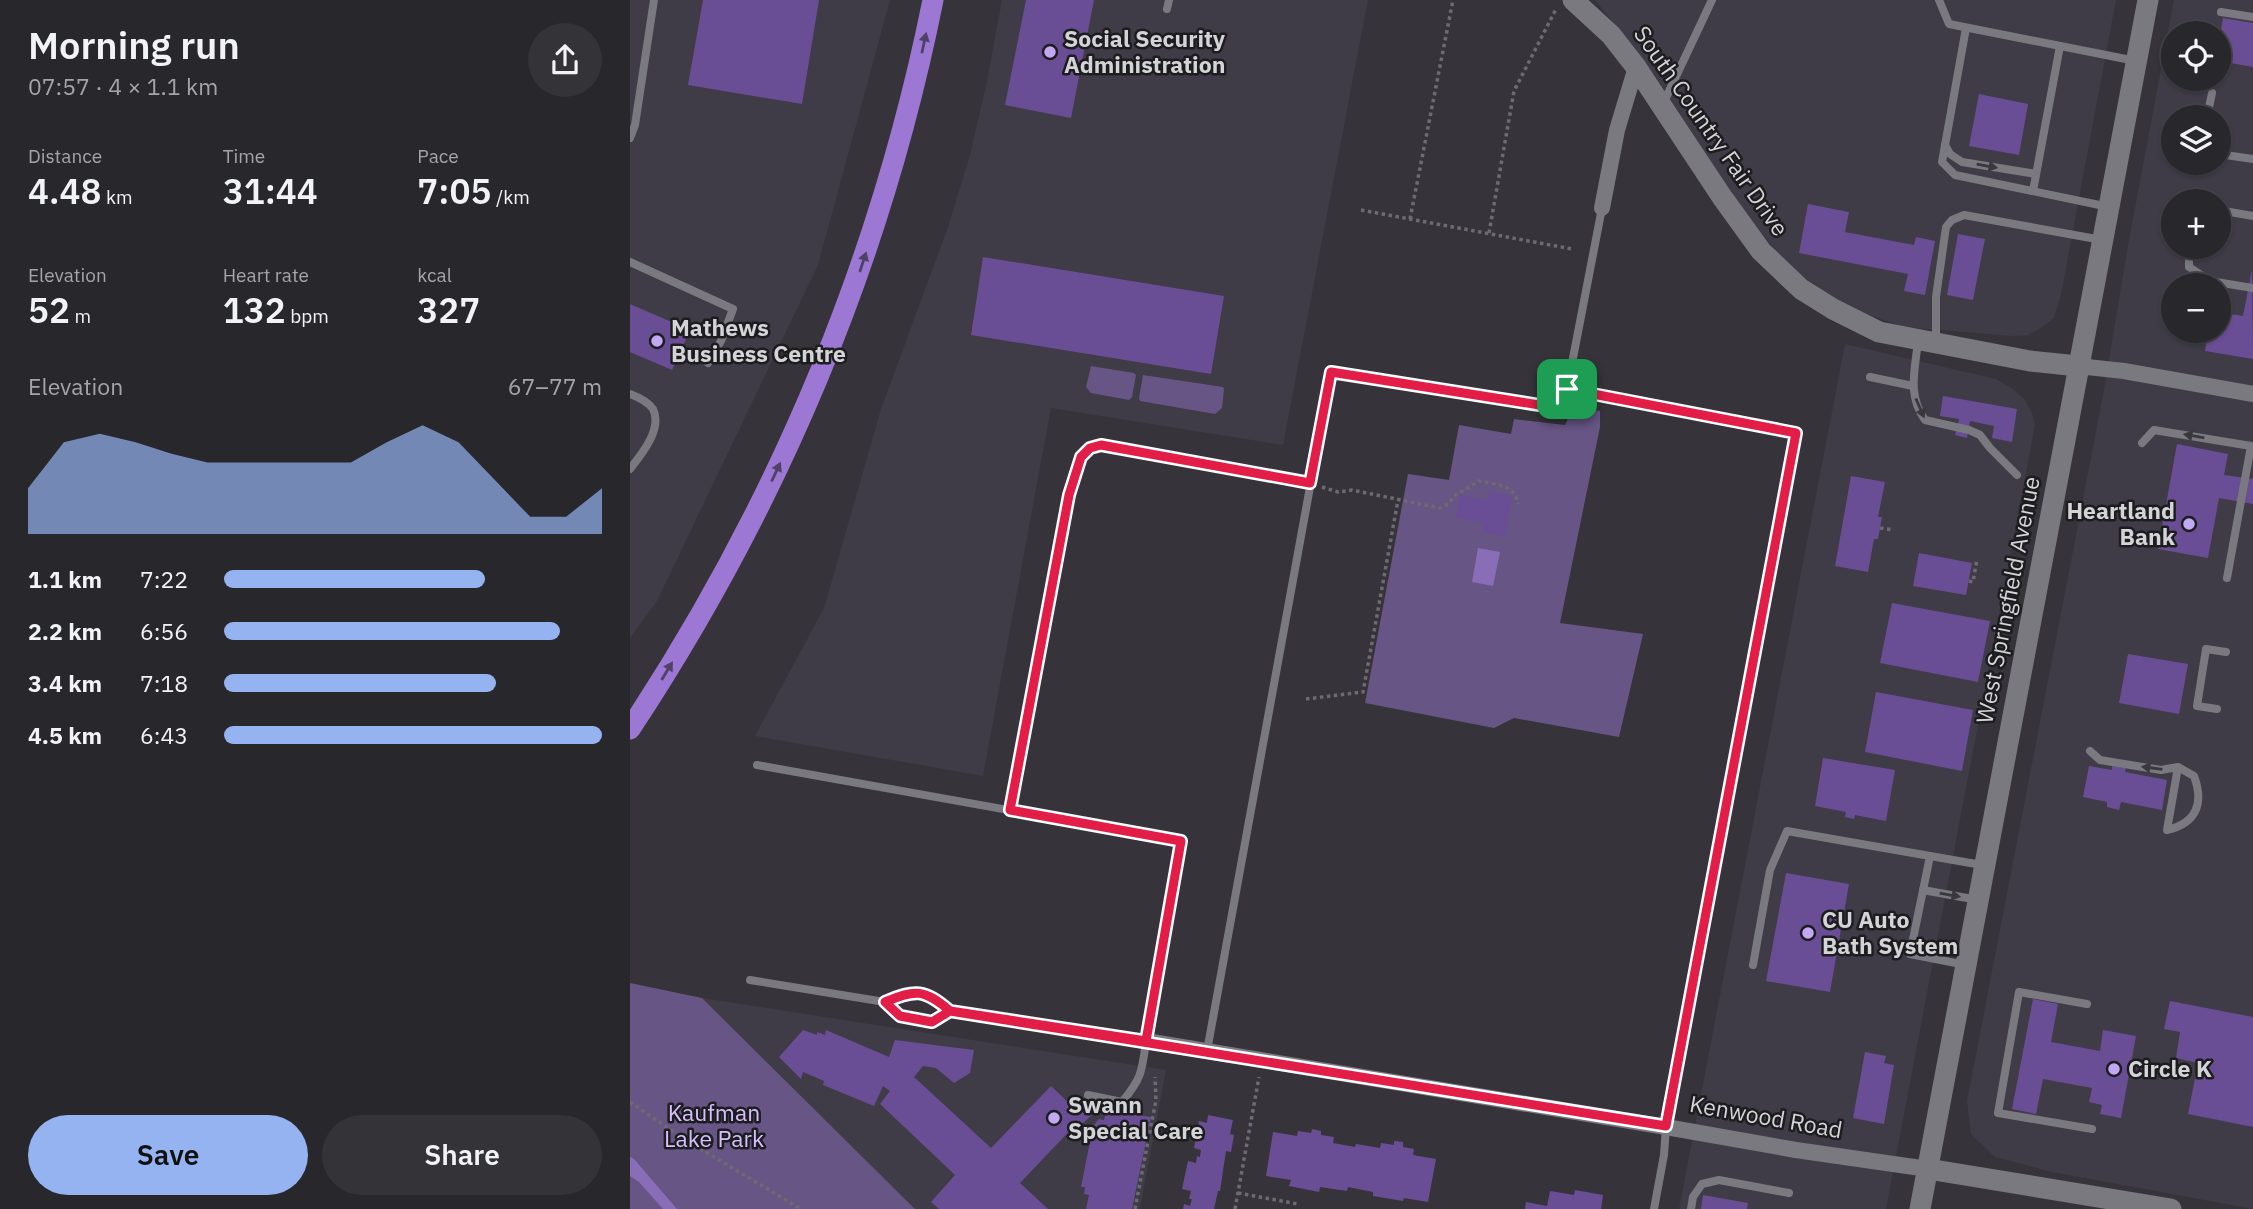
<!DOCTYPE html>
<html lang="en">
<head>
<meta charset="utf-8">
<style>
	:root { --surface:#28272c; --page:#343338; --text:#f1f3f6; --muted:#a5a5a9; --line:#444448; --accent:#95b2f1 }
	body { margin:0; font-family:"IBM Plex Sans",sans-serif; background:var(--page); color:var(--text); height:100vh; display:flex; flex-direction:column; font-size:26px; white-space:nowrap }
	* { box-sizing:border-box; margin:0 }
	p { font-size:23px; color:var(--muted) }
	.icon { flex:none; width:38px; height:38px; fill:none; stroke:currentColor; stroke-width:2; stroke-linecap:round; stroke-linejoin:round }
	.map { position:relative; flex:1; overflow:hidden }
	.drawer { display:flex; flex-direction:column; background:var(--surface); width:630px }
	.drawer>* { flex:none }
	.fabs { position:absolute; left:1531px; top:21px; display:grid; gap:14px }
	.fabs a { display:grid; place-items:center; width:70px; height:70px; border-radius:50%; background:var(--surface); box-shadow:0 2px 5px #0004,0 0 0 2px var(--line); font-size:35px }
	.pin { position:absolute; display:grid; place-items:center; width:60px; height:60px; color:#fff; margin:-30px; border-radius:14px; box-shadow:0 4px 10px #0006 }
	.round { display:grid; place-items:center; flex:none; width:74px; height:74px; border-radius:37px; background:var(--page) }
	.summary { display:flex; align-items:center; justify-content:space-between; height:119px; padding:0 28px }
	h1 { font-size:38px; font-weight:600; line-height:52px }
	.figures { display:grid; grid-template-columns:repeat(3,1fr); gap:10px; height:119px; padding:7px 28px }
	.figures div { display:grid; align-content:center }
	.figures b { font-size:35px; font-weight:600 }
	.figures small { font-size:19px; font-weight:400 }
	.figures p { font-size:19px }
	.chart { height:196px; padding:14px 28px }
	.chart p { display:flex; justify-content:space-between }
	.chart svg { width:100%; height:126px; margin-top:7px; fill:var(--accent); opacity:.7 }
	.primary-button { display:flex; gap:14px; margin-top:auto; padding:14px 28px }
	.primary-button a { flex:1; height:80px; border-radius:42px; background:var(--accent); color:#111; font-size:28px; font-weight:600; line-height:80px; text-align:center }
	.primary-button a+a { background:var(--page); color:var(--text) }
	ul { padding:0 28px; list-style:none; font-size:23px }
	li { display:grid; grid-template-columns:112px 84px 1fr; align-items:center; height:52px }
	li i { height:18px; border-radius:9px; background:var(--accent) }
	main { display:flex; flex:1; min-height:0 }
	.map>svg:first-child { display:block }
	.built { fill:#3f3b47; fill-rule:evenodd }
	.green { fill:#675586 }
	.water { fill:#896db7 }
	.building { fill:#6a4e95 }
	.lines { fill:none; stroke-linecap:round; stroke-linejoin:round }
	.path { stroke:#6d6b70; stroke-width:3.5; stroke-dasharray:3.5 3.5; stroke-linecap:butt }
	.lane { stroke:#7b7980; stroke-width:8 }
	.street { stroke:#7b7980; stroke-width:16 }
	.secondary { stroke:#7b7980; stroke-width:21 }
	.highway { stroke:#9c78d4; stroke-width:21 }
	.oneway { fill:#504167 }
	.oneway2 { fill:#39383c }
	.route-casing { stroke:#fff; stroke-width:14 }
	.route { stroke:#e11d48; stroke-width:9 }
	.poi-dot { fill:#c2a7f2; stroke:#1d1c1f; stroke-width:2.5 }
	.labels { text-anchor:middle; stroke-width:5; stroke-linejoin:round; paint-order:stroke }
	.poi-label { font-size:23px; font-weight:bold; fill:#d4d3d7; stroke:#1d1c1f; text-anchor:start }
	.street-label { font-size:23px; fill:#d4d3d7; stroke:#1d1c1f }
	.park-label { font-size:23px; fill:#d5c0fd; stroke:#1d1c1f }
</style>
</head>
<body>
<main>
<section class="drawer">
<div class="summary"><div><h1>Morning run</h1><p>07:57 · 4 × 1.1 km</p></div><a class="round"><svg class="icon" aria-label="share" viewBox="0 0 24 24"><path d="M12 15V3M7 8l5-5 5 5M5 13v7h14v-7"/></svg></a></div>
<div class="figures">
<div><p>Distance</p><b>4.48<small> km</small></b></div>
<div><p>Time</p><b>31:44</b></div>
<div><p>Pace</p><b>7:05<small> /km</small></b></div>
</div>
<div class="figures">
<div><p>Elevation</p><b>52<small> m</small></b></div>
<div><p>Heart rate</p><b>132<small> bpm</small></b></div>
<div><p>kcal</p><b>327</b></div>
</div>
<div class="chart"><p><span>Elevation</span>67–77 m</p>
<svg viewBox="0 0 160 44" preserveAspectRatio="none"><path d="M0 44V28L10 12L20 9L30 12L40 16L50 19L60 19L70 19L80 19L90 19L100 12L110 6L120 12L130 25L140 38L150 38L160 28V44z"/></svg>
</div>
<ul>
<li><b>1.1 km</b>7:22<i style="width:69%"></i></li>
<li><b>2.2 km</b>6:56<i style="width:89%"></i></li>
<li><b>3.4 km</b>7:18<i style="width:72%"></i></li>
<li><b>4.5 km</b>6:43<i style="width:100%"></i></li>
</ul>
<div class="primary-button"><a>Save</a><a>Share</a></div>
</section>
<div class="map">
<svg width="1623" height="1209" viewBox="0 0 1623 1209">
	<rect width="100%" height="100%" fill="#36343a"/>
	<g class="built">
		<path d="M 0,0 L 260,0 L 188,265 L 27,601 L 0,638 Z"/>
		<path d="M 372,0 L 738,0 L 653,445 L 421,408 L 353,776 L 125,736 L 194,608 L 251,409 L 318,227 L 340,155 L 357,81 Z"/>
		<path d="M 965,0 L 1486,0 L 1431,295 L 1424,318 L 1411,328 L 1398,335 L 1383,336 L 1274,327 L 1219,308 L 1161,269 L 1113,211 L 1024,74 Z"/>
		<path d="M 1544,0 L 1623,0 L 1623,1209 L 1422,1172 L 1365,1157 L 1341,1134 L 1337,1101 L 1473,395 L 1497,251 ZM 1544,33 L 1589,33 L 1589,79 L 1544,79 ZM 1544,117 L 1589,117 L 1589,163 L 1544,163 ZM 1544,201 L 1589,201 L 1589,247 L 1544,247 ZM 1544,285 L 1589,285 L 1589,331 L 1544,331 Z"/>
		<path d="M 1215,344 L 1366,379 L 1383,389 L 1395,400 L 1402,413 L 1405,425 L 1256,1209 L 1049,1209 Z"/>
		<path d="M 72,998 L 536,1070 L 510,1209 L 285,1209 Z"/>
	</g>
	<g class="green">
		<path d="M 461,366 L 504,373 L 506,375 L 502,397 L 499,400 L 461,393 L 456,387 Z"/>
		<path d="M 513,375 L 593,387 L 594,389 L 592,408 L 585,414 L 510,401 L 509,398 Z"/>
		<path d="M 957,409 L 970,411 L 970,427 L 930,623 L 1013,634 L 989,737 L 884,718 L 864,728 L 735,703 L 778,474 L 819,480 L 829,425 L 881,434 L 884,419 L 935,425 L 941,412 Z"/>
		<path d="M 0,983 L 72,998 L 285,1209 L 0,1209 Z"/>
	</g>
	<g class="water">
		<path d="M 848,548 L 870,552 L 863,586 L 842,582 Z"/>
		<path d="M 0,1157 L 4,1159 L 47,1209 L 33,1209 L 9,1182 L 0,1176 Z"/>
	</g>
	<g class="building">
		<path d="M 73,0 L 189,0 L 172,104 L 58,85 Z"/>
		<path d="M 396,0 L 464,0 L 441,118 L 375,105 Z"/>
		<path d="M 1593,18 L 1623,23 L 1623,67 L 1589,61 L 1589,42 Z"/>
		<path d="M 1349,94 L 1398,104 L 1389,155 L 1339,146 Z"/>
		<path d="M 1178,204 L 1219,212 L 1215,232 L 1284,245 L 1286,237 L 1305,241 L 1295,295 L 1274,291 L 1278,274 L 1169,253 Z"/>
		<path d="M 1328,234 L 1355,239 L 1343,300 L 1317,295 Z"/>
		<path d="M 353,257 L 594,296 L 581,374 L 341,335 Z"/>
		<path d="M 1622,270 L 1623,359 L 1575,351 L 1577,339 L 1551,335 L 1552,331 L 1589,331 L 1589,312 L 1613,316 Z"/>
		<path d="M 0,304 L 60,330 L 42,370 L 0,352 Z"/>
		<path d="M 1313,396 L 1387,409 L 1382,442 L 1362,438 L 1364,426 L 1340,421 L 1337,438 L 1325,435 L 1329,419 L 1310,416 Z"/>
		<path d="M 1547,444 L 1598,454 L 1594,475 L 1623,479 L 1623,504 L 1589,498 L 1578,558 L 1528,549 Z"/>
		<path d="M 1221,476 L 1255,482 L 1248,517 L 1252,517 L 1248,539 L 1244,539 L 1238,572 L 1205,566 Z"/>
		<path d="M 860,492 L 882,496 L 875,536 L 852,532 L 854,523 L 826,517 L 830,495 L 858,500 Z"/>
		<path d="M 1289,553 L 1342,563 L 1336,595 L 1283,586 Z"/>
		<path d="M 1262,603 L 1360,621 L 1348,682 L 1250,663 Z"/>
		<path d="M 1498,654 L 1558,664 L 1549,714 L 1489,703 Z"/>
		<path d="M 1246,692 L 1343,710 L 1332,771 L 1235,752 Z"/>
		<path d="M 1193,758 L 1265,770 L 1256,821 L 1225,815 L 1224,819 L 1215,817 L 1216,812 L 1185,806 Z"/>
		<path d="M 1459,766 L 1482,770 L 1482,766 L 1496,768 L 1495,772 L 1537,780 L 1532,810 L 1491,802 L 1489,810 L 1477,807 L 1477,802 L 1453,797 Z"/>
		<path d="M 1156,873 L 1219,884 L 1200,992 L 1136,981 Z"/>
		<path d="M 1403,999 L 1428,1004 L 1421,1042 L 1470,1051 L 1473,1030 L 1506,1036 L 1491,1118 L 1470,1114 L 1472,1105 L 1459,1102 L 1462,1088 L 1413,1079 L 1406,1114 L 1382,1109 Z"/>
		<path d="M 1540,1001 L 1623,1017 L 1623,1127 L 1558,1114 L 1568,1063 L 1546,1058 L 1550,1032 L 1534,1029 Z"/>
		<path d="M 173,1030 L 187,1035 L 187,1032 L 195,1035 L 196,1030 L 259,1057 L 265,1040 L 344,1050 L 340,1073 L 324,1083 L 306,1068 L 293,1066 L 284,1077 L 361,1148 L 421,1086 L 440,1104 L 447,1098 L 462,1115 L 452,1124 L 449,1121 L 390,1183 L 418,1209 L 309,1209 L 301,1202 L 325,1175 L 250,1104 L 260,1091 L 253,1086 L 244,1106 L 193,1085 L 194,1081 L 173,1072 L 171,1079 L 149,1057 Z"/>
		<path d="M 1235,1052 L 1256,1056 L 1254,1063 L 1264,1065 L 1254,1124 L 1223,1118 Z"/>
		<path d="M 476,1111 L 521,1117 L 502,1209 L 456,1209 L 459,1195 L 454,1194 L 455,1187 L 451,1187 L 463,1126 L 469,1119 L 474,1120 Z"/>
		<path d="M 578,1115 L 603,1120 L 600,1134 L 604,1135 L 601,1152 L 596,1151 L 590,1191 L 588,1191 L 584,1209 L 553,1209 L 554,1204 L 560,1206 L 562,1199 L 559,1199 L 561,1191 L 552,1189 L 558,1161 L 566,1163 L 567,1156 L 570,1157 L 571,1150 L 564,1148 L 569,1121 L 577,1123 Z"/>
		<path d="M 682,1129 L 691,1131 L 691,1135 L 704,1137 L 703,1143 L 725,1147 L 726,1144 L 750,1148 L 751,1143 L 764,1145 L 764,1141 L 773,1142 L 773,1147 L 784,1149 L 783,1155 L 806,1159 L 798,1202 L 774,1198 L 773,1201 L 743,1196 L 743,1192 L 718,1187 L 717,1191 L 690,1187 L 689,1192 L 659,1186 L 661,1180 L 636,1176 L 643,1132 L 667,1136 L 668,1131 L 681,1133 Z"/>
		<path d="M 945,1190 L 973,1195 L 971,1209 L 895,1209 L 896,1202 L 917,1206 L 920,1191 L 944,1195 Z"/>
		<path d="M 1073,1195 L 1118,1203 L 1117,1209 L 1071,1209 Z"/>
	</g>
	<g class="lines">
		<g class="path">
			<path d="M 731,210 L 942,249"/>
			<path d="M 780,219 L 823,0"/>
			<path d="M 859,233 L 884,91 L 926,9"/>
			<path d="M 692,487 L 708,492 L 722,490 L 810,508 L 818,504 L 824,496 L 849,481 C 864,484 886,485 888,504"/>
			<path d="M 1250,528 L 1263,530"/>
			<path d="M 1339,581 L 1343,582 L 1347,559"/>
			<path d="M 676,699 L 733,692 L 768,500"/>
			<path d="M 0,1102 L 54,1139 L 171,1209"/>
			<path d="M 608,1193 L 668,1204"/>
			<path d="M 505,1209 L 526,1100 L 525,1077"/>
			<path d="M 605,1209 L 629,1077"/>
		</g>
		<g class="lane">
			<path d="M 1309,0 L 1319,24 L 1506,61"/>
			<path d="M 537,9 L 539,0"/>
			<path d="M 1591,12 L 1623,17"/>
			<path d="M 1336,28 L 1312,162 L 1325,175 L 1479,207"/>
			<path d="M 1033,104 L 1082,0"/>
			<path d="M 1577,117 L 1582,93"/>
			<path d="M 0,138 L 5,125 L 24,0"/>
			<path d="M 1315,145 L 1320,154 L 1332,162 L 1406,174"/>
			<path d="M 1589,154 L 1623,159"/>
			<path d="M 1403,191 L 1430,46"/>
			<path d="M 1589,210 L 1623,216"/>
			<path d="M 1559,247 L 1559,267 L 1580,281 L 1623,288"/>
			<path d="M 0,262 L 103,309 L 91,341 L 78,363"/>
			<path d="M 1288,341 C 1285,370 1277,395 1295,420 L 1339,430 L 1350,435 L 1360,448 L 1387,475"/>
			<path d="M 1306,341 L 1306,297 L 1316,227 L 1322,220 L 1334,215 L 1472,240"/>
			<path d="M 1240,377 L 1283,386"/>
			<path d="M 937,389 L 972,208"/>
			<path d="M 0,394 C 8,397 18,402 23,409 C 33,429 11,455 0,469"/>
			<path d="M 1512,443 L 1524,430 L 1621,446 L 1597,578"/>
			<path d="M 1587,709 L 1567,706 L 1576,649 L 1596,652"/>
			<path d="M 1460,751 L 1470,760 L 1531,770 L 1548,767 L 1564,776 C 1574,803 1567,823 1537,830 L 1548,767"/>
			<path d="M 127,765 L 551,841 L 516,1041 C 512,1071 512,1078 492,1102 L 458,1095"/>
			<path d="M 380,810 L 439,495 L 451,457 L 460,448 L 471,445 L 680,483"/>
			<path d="M 1300,856 L 1352,865"/>
			<path d="M 1293,890 L 1348,900"/>
			<path d="M 1123,965 L 1140,870 L 1157,831 L 1300,856 L 1280,954 L 1336,965"/>
			<path d="M 120,980 L 255,1002 L 278,993 L 302,996 L 320,1011 L 516,1041"/>
			<path d="M 255,1002 L 270,1016 L 301,1022 L 320,1011"/>
			<path d="M 1457,1004 L 1389,992 L 1368,1113 L 1462,1129"/>
			<path d="M 577,1051 L 701,372 L 922,407 L 937,389 L 1166,433 L 1036,1127 L 1034,1155 L 1024,1209"/>
			<path d="M 1061,1209 L 1063,1197 L 1072,1184 L 1089,1180 L 1159,1193"/>
		</g>
		<g class="street">
			<path d="M 972,208 L 987,130 L 1006,67"/>
			<path d="M 1448,366 L 1494,371 L 1623,394"/>
			<path d="M 516,1041 L 1036,1127 L 1166,1150 L 1298,1169"/>
		</g>
		<g class="secondary">
			<path d="M 943,0 L 981,35 L 1006,67 L 1092,197 L 1131,251 L 1171,289 L 1203,309 L 1249,332 L 1400,361 L 1448,366"/>
			<path d="M 1298,1169 L 1541,1209"/>
			<path d="M 1290,1209 L 1518,0"/>
		</g>
		<path class="highway" d="M 0,729 C 148,505 250,264 303,0"/>
	</g>
	<defs><path id="oneway-solid" d="M-6-.8H1V-3.2L6.5 0L1 3.2V.8H-6Z" transform="scale(1.75)"/></defs>
	<g class="oneway">
		<use href="#oneway-solid" transform="translate(294 43) rotate(-78)"/>
		<use href="#oneway-solid" transform="translate(233 262) rotate(-72)"/>
		<use href="#oneway-solid" transform="translate(146 472) rotate(-65)"/>
		<use href="#oneway-solid" transform="translate(37 671) rotate(-59)"/>
	</g>
	<g class="oneway2">
		<use href="#oneway-solid" transform="translate(1357 166) rotate(10)"/>
		<use href="#oneway-solid" transform="translate(1290 408) rotate(66)"/>
		<use href="#oneway-solid" transform="translate(1564 436) rotate(-170)"/>
		<use href="#oneway-solid" transform="translate(1522 768) rotate(-172)"/>
		<use href="#oneway-solid" transform="translate(1320 895) rotate(10)"/>
	</g>
	<g class="lines">
		<g class="route-casing">
			<path id="route" d="M 937,389 L 922,407 L 701,372 L 680,483 L 471,445 L 460,448 L 451,457 L 439,495 L 380,810 L 551,841 L 516,1041 L 320,1011 C 294,989 286,989 255,1002 L 270,1016 L 302,1022 L 320,1011 L 1036,1126 L 1166,433 L 937,389"/>
		</g>
		<use href="#route" class="route"/>
	</g>
	<g class="poi-dot">
		<circle cx="420" cy="52" r="7"/>
		<circle cx="27" cy="341" r="7"/>
		<circle cx="1559" cy="524" r="7"/>
		<circle cx="1178" cy="933" r="7"/>
		<circle cx="1484" cy="1069" r="7"/>
		<circle cx="424" cy="1118" r="7"/>
	</g>
	<g class="labels">
		<g class="poi-label">
			<text x="434" y="47">Social Security<tspan x="434" dy="26">Administration</tspan></text>
			<text x="41" y="336">Mathews<tspan x="41" dy="26">Business Centre</tspan></text>
			<text x="1545" y="519" text-anchor="end">Heartland<tspan x="1545" dy="26">Bank</tspan></text>
			<text x="1192" y="928">CU Auto<tspan x="1192" dy="26">Bath System</tspan></text>
			<text x="1498" y="1077">Circle K</text>
			<text x="438" y="1113">Swann<tspan x="438" dy="26">Special Care</tspan></text>
		</g>
		<g class="street-label">
			<text transform="translate(1081 131) rotate(55)" y="8">South Country Fair Drive</text>
			<text transform="translate(1378 600) rotate(-79)" y="8">West Springfield Avenue</text>
			<text transform="translate(1136 1117) rotate(10)" y="8">Kenwood Road</text>
		</g>
		<g class="park-label">
			<text x="84" y="1121">Kaufman<tspan x="84" dy="26">Lake Park</tspan></text>
		</g>
	</g>
</svg>
<div class="fabs">
<a><svg class="icon" aria-label="locate" viewBox="0 0 24 24"><circle cx="12" cy="12" r="6"/><path d="M12 2v4M12 18v4M2 12h4M18 12h4"/></svg></a>
<a><svg class="icon" aria-label="layers" viewBox="0 0 24 24"><path d="M12 4l9 5-9 5-9-5zM3 14l9 5 9-5"/></svg></a>
<a>+</a>
<a>−</a>
</div>
<div class="pin" style="left:937px;top:389px;background:#1e9e55"><svg class="icon" aria-label="arrive" viewBox="0 0 24 24"><path d="M6 21V4h12l-3 4 3 4H6"/></svg></div>
</div>
</main>
</body>
</html>
